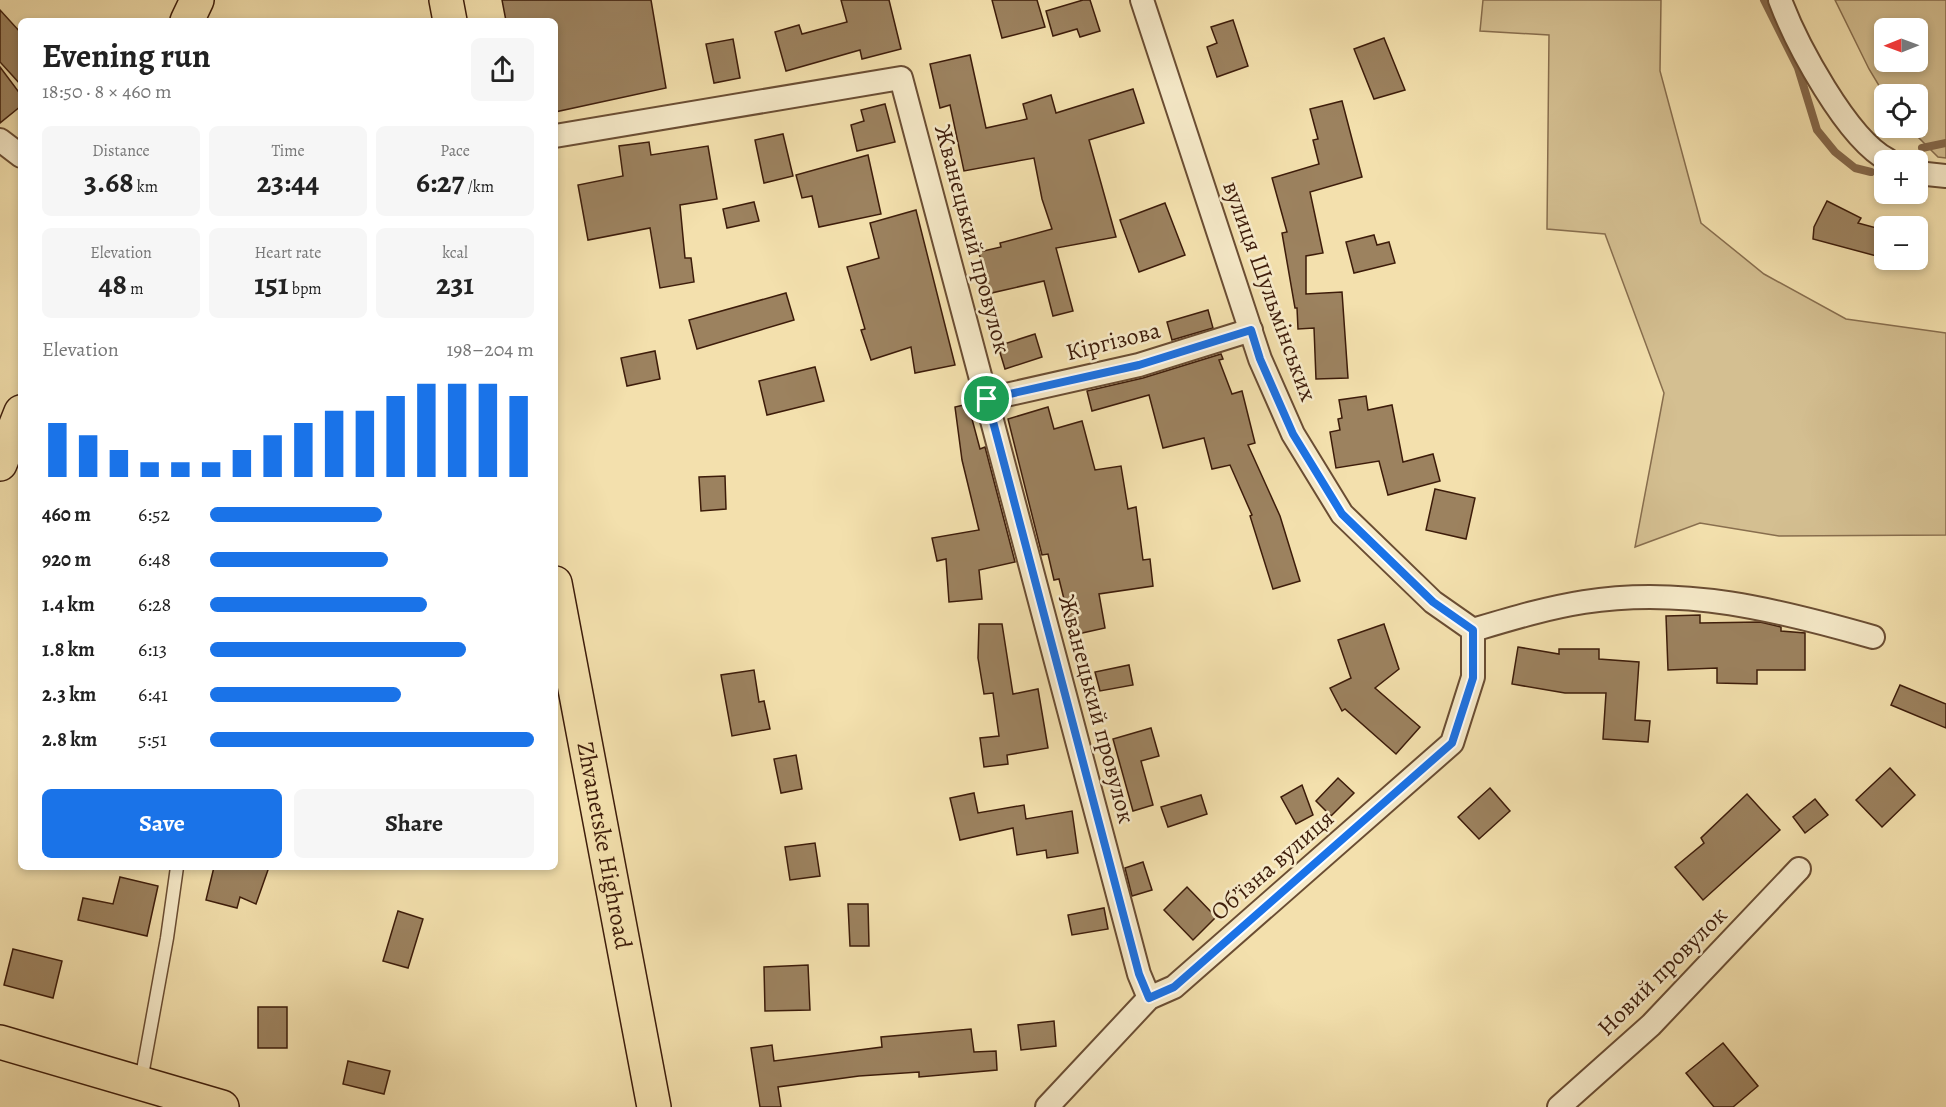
<!DOCTYPE html>
<html lang="en">
<head>
<meta charset="utf-8">
<style>
	:root { --surface:#fff; --page:#f6f6f6; --text:#222; --muted:#767676; --accent:#1a73e8 }
	body { margin:0; font-family:Alegreya,serif; background:var(--page); color:var(--text); height:100vh; display:flex; flex-direction:column; font-size:22px; white-space:nowrap }
	* { box-sizing:border-box; margin:0 }
	p { font-size:20px; color:var(--muted) }
	.icon { flex:none; width:33px; height:33px; fill:none; stroke:currentColor; stroke-width:2; stroke-linecap:round; stroke-linejoin:round }
	.map { position:relative; flex:1; overflow:hidden }
	.sheet { position:absolute; left:18px; top:18px; width:540px; height:852px; display:flex; flex-direction:column; background:var(--surface); border-radius:9px; box-shadow:0 3px 9px #0003 }
	.sheet>* { flex:none }
	.needle { width:39px; rotate:269deg }
	.controls { position:absolute; left:1874px; top:18px; display:grid; gap:12px }
	.controls a { display:grid; place-items:center; width:54px; height:54px; border-radius:9px; background:var(--surface); box-shadow:0 3px 9px #0003; font-size:30px }
	.pin { position:absolute; display:grid; place-items:center; width:51px; height:51px; color:#fff; margin:-26px; border:3px solid #fff; border-radius:50%; box-shadow:0 2px 6px #0007 }
	.round { display:grid; place-items:center; flex:none; width:63px; height:63px; border-radius:9px; background:var(--page) }
	.headline { display:flex; align-items:center; justify-content:space-between; height:102px; padding:0 24px }
	h1 { font-size:33px; font-weight:700; line-height:45px }
	.stats { display:grid; grid-template-columns:repeat(3,1fr); gap:9px; height:102px; padding:6px 24px }
	.stats div { display:grid; align-content:center; border-radius:9px; background:var(--page); text-align:center }
	.stats b { font-size:30px; font-weight:700 }
	.stats small { font-size:16px; font-weight:400 }
	.stats p { font-size:16px }
	.chart { height:168px; padding:12px 24px }
	.chart p { display:flex; justify-content:space-between }
	.chart svg { width:100%; height:108px; margin-top:6px; stroke:var(--accent); stroke-width:6 }
	.cta { display:flex; gap:12px; margin-top:auto; padding:12px 24px }
	.cta a { flex:1; height:69px; border-radius:9px; background:var(--accent); color:#fff; font-size:24px; font-weight:700; line-height:69px; text-align:center }
	.cta a+a { background:var(--page); color:var(--text) }
	ul { padding:0 24px; list-style:none; font-size:20px }
	li { display:grid; grid-template-columns:96px 72px 1fr; align-items:center; height:45px }
	li i { height:15px; border-radius:8px; background:var(--accent) }
	.map>svg:first-child { display:block }
	.green { fill:#d4bf91; stroke:#886e4e; stroke-width:1.5; fill-rule:evenodd }
	.lines { fill:none; stroke-linecap:round; stroke-linejoin:round }
	.stream { stroke:#85694b; stroke-width:8 }
	.building { fill:#9c825f; stroke:#3d1c0a; stroke-width:1.5 }
	.lane-casing { stroke:#6a4d33; stroke-width:15 }
	.street-casing { stroke:#6a4d33; stroke-width:26 }
	.primary-casing { stroke:#3d1c0a; stroke-width:36 }
	.lane { stroke:#f7ebca; stroke-width:12 }
	.street { stroke:#f7ebca; stroke-width:22 }
	.primary { stroke:#f3e0ad; stroke-width:33 }
	.route-casing { stroke:#fff; stroke-width:12 }
	.route { stroke:#1a73e8; stroke-width:8 }
	.labels { text-anchor:middle; stroke-width:5; stroke-linejoin:round; paint-order:stroke }
	.street-label { font-size:24px; fill:#3d1c0a; stroke:#f7ebca }
</style>
</head>
<body>
<div class="map">
<svg width="1946" height="1107" viewBox="0 0 1946 1107">
	<rect width="100%" height="100%" fill="#f3e0ad"/>
	<filter id="stains"><feTurbulence type="fractalNoise" baseFrequency=".00333" numOctaves="4"/><feColorMatrix values="0 0 0 0 .2 0 0 0 0 .09 0 0 0 0 .02 0 0 0 .5 -.17"/></filter>
	<radialGradient id="worn" r=".72"><stop offset=".6" stop-color="#630" stop-opacity="0"/><stop offset="1" stop-color="#630" stop-opacity=".3"/></radialGradient>
	<g class="green">
		<path d="M 1483,0 L 1661,0 L 1660,71 L 1701,223 L 1764,274 L 1846,319 L 1946,333 L 1946,535 L 1779,536 L 1700,523 L 1635,547 L 1664,393 L 1605,234 L 1547,229 L 1549,35 L 1480,31 Z"/>
		<path d="M 1835,0 L 1946,0 L 1946,158 L 1938,157 L 1909,128 L 1917,128 L 1917,94 L 1884,94 L 1869,69 ZM 1884,28 L 1917,28 L 1917,62 L 1884,62 Z"/>
	</g>
	<g class="lines">
		<g class="stream">
			<path d="M 1764,0 L 1798,68 L 1817,130 L 1835,152 L 1855,168 L 1871,172"/>
			<path d="M 1922,148 L 1946,143"/>
		</g>
	</g>
	<g class="building">
		<path d="M 502,0 L 651,0 L 666,88 L 555,112 L 555,21 L 506,21 Z"/>
		<path d="M 841,0 L 889,0 L 901,49 L 862,59 L 860,50 L 786,71 L 775,32 L 799,25 L 802,34 L 847,22 Z"/>
		<path d="M 992,0 L 1037,0 L 1045,27 L 1002,38 Z"/>
		<path d="M 1083,0 L 1090,0 L 1100,31 L 1080,37 L 1077,29 L 1053,36 L 1046,11 Z"/>
		<path d="M 0,10 L 21,33 L 21,85 L 0,62 Z"/>
		<path d="M 1233,20 L 1248,66 L 1217,77 L 1207,47 L 1217,43 L 1211,27 Z"/>
		<path d="M 1384,38 L 1405,90 L 1374,99 L 1354,49 Z"/>
		<path d="M 733,39 L 740,78 L 714,83 L 706,44 Z"/>
		<path d="M 970,55 L 986,128 L 1027,119 L 1023,104 L 1051,95 L 1056,113 L 1133,89 L 1144,123 L 1089,140 L 1116,237 L 1056,248 L 1073,311 L 1053,316 L 1044,281 L 987,294 L 979,252 L 1001,247 L 1000,243 L 1052,229 L 1042,199 L 1034,158 L 964,171 L 950,105 L 940,108 L 930,64 Z"/>
		<path d="M 0,67 L 21,95 L 21,106 L 0,123 Z"/>
		<path d="M 1342,101 L 1362,177 L 1310,192 L 1323,253 L 1306,256 L 1306,294 L 1342,292 L 1348,378 L 1316,379 L 1314,328 L 1298,329 L 1297,308 L 1295,308 L 1282,233 L 1287,232 L 1272,178 L 1319,164 L 1313,140 L 1318,139 L 1310,109 Z"/>
		<path d="M 885,104 L 895,142 L 857,151 L 851,125 L 864,121 L 861,110 Z"/>
		<path d="M 783,134 L 793,176 L 764,183 L 755,140 Z"/>
		<path d="M 649,142 L 651,155 L 708,146 L 717,199 L 680,205 L 685,258 L 691,258 L 694,282 L 660,288 L 650,228 L 588,240 L 578,185 L 623,176 L 619,146 Z"/>
		<path d="M 868,155 L 881,214 L 819,227 L 812,196 L 802,198 L 796,175 Z"/>
		<path d="M 1827,201 L 1861,218 L 1858,223 L 1884,230 L 1884,258 L 1813,239 L 1814,227 Z"/>
		<path d="M 754,202 L 759,221 L 727,228 L 723,209 Z"/>
		<path d="M 1165,203 L 1185,255 L 1139,272 L 1120,220 Z"/>
		<path d="M 916,210 L 955,365 L 915,373 L 911,347 L 871,360 L 861,330 L 865,329 L 847,267 L 879,258 L 870,223 Z"/>
		<path d="M 1907,218 L 1926,223 L 1919,252 L 1917,251 L 1917,226 L 1904,226 Z"/>
		<path d="M 1374,235 L 1377,245 L 1389,242 L 1395,263 L 1354,273 L 1346,242 Z"/>
		<path d="M 786,293 L 794,320 L 697,349 L 689,320 Z"/>
		<path d="M 1208,310 L 1213,328 L 1172,340 L 1167,322 Z"/>
		<path d="M 1035,334 L 1042,357 L 1005,369 L 998,346 Z"/>
		<path d="M 655,351 L 660,379 L 627,386 L 621,358 Z"/>
		<path d="M 1221,354 L 1223,359 L 1219,360 L 1232,394 L 1242,391 L 1255,443 L 1248,445 L 1280,516 L 1300,581 L 1273,589 L 1250,516 L 1252,515 L 1230,465 L 1212,469 L 1204,438 L 1163,448 L 1149,395 L 1092,411 L 1087,391 L 1143,378 Z"/>
		<path d="M 815,367 L 824,401 L 767,415 L 759,381 Z"/>
		<path d="M 1366,396 L 1368,410 L 1392,405 L 1403,462 L 1433,454 L 1440,481 L 1388,495 L 1379,461 L 1336,468 L 1330,432 L 1340,430 L 1338,419 L 1342,418 L 1339,400 Z"/>
		<path d="M 968,404 L 980,449 L 985,447 L 1015,562 L 979,570 L 982,599 L 949,602 L 946,559 L 937,561 L 932,538 L 979,530 L 962,460 L 955,407 Z"/>
		<path d="M 1048,407 L 1054,429 L 1082,421 L 1095,470 L 1121,466 L 1128,509 L 1136,507 L 1143,560 L 1150,559 L 1153,586 L 1099,594 L 1105,628 L 1073,635 L 1059,579 L 1054,580 L 1048,554 L 1042,555 L 1008,419 Z"/>
		<path d="M 725,476 L 726,509 L 701,511 L 699,477 Z"/>
		<path d="M 1435,489 L 1475,498 L 1466,539 L 1426,530 Z"/>
		<path d="M 1700,615 L 1700,623 L 1760,622 L 1781,627 L 1781,631 L 1805,633 L 1805,670 L 1757,670 L 1757,684 L 1717,683 L 1717,668 L 1668,670 L 1666,616 Z"/>
		<path d="M 979,624 L 1002,624 L 1013,694 L 1038,689 L 1048,748 L 1007,755 L 1008,764 L 984,767 L 980,738 L 999,736 L 993,693 L 984,694 L 978,658 Z"/>
		<path d="M 1384,624 L 1399,669 L 1375,688 L 1420,727 L 1396,754 L 1345,709 L 1342,711 L 1330,688 L 1351,678 L 1338,640 Z"/>
		<path d="M 1518,647 L 1559,654 L 1559,649 L 1599,649 L 1599,659 L 1639,662 L 1635,720 L 1650,721 L 1648,742 L 1603,739 L 1606,693 L 1565,693 L 1512,684 Z"/>
		<path d="M 1129,665 L 1133,685 L 1100,691 L 1095,672 Z"/>
		<path d="M 754,670 L 759,702 L 764,701 L 770,729 L 732,736 L 721,675 Z"/>
		<path d="M 1900,685 L 1946,704 L 1946,728 L 1891,705 Z"/>
		<path d="M 1151,728 L 1159,756 L 1141,761 L 1153,805 L 1133,811 L 1113,739 Z"/>
		<path d="M 796,755 L 802,789 L 781,793 L 774,759 Z"/>
		<path d="M 1890,768 L 1915,795 L 1882,827 L 1856,800 Z"/>
		<path d="M 1338,778 L 1354,793 L 1331,816 L 1316,801 Z"/>
		<path d="M 1302,785 L 1313,815 L 1296,824 L 1281,797 Z"/>
		<path d="M 1490,788 L 1510,811 L 1479,839 L 1458,817 Z"/>
		<path d="M 974,793 L 978,813 L 1024,805 L 1026,819 L 1072,811 L 1078,853 L 1047,858 L 1046,850 L 1017,855 L 1013,828 L 960,840 L 950,798 Z"/>
		<path d="M 1747,794 L 1780,830 L 1703,900 L 1675,867 L 1704,843 L 1701,838 Z"/>
		<path d="M 1201,795 L 1207,814 L 1168,827 L 1161,807 Z"/>
		<path d="M 1815,799 L 1828,815 L 1805,833 L 1793,817 Z"/>
		<path d="M 815,843 L 820,876 L 790,880 L 785,847 Z"/>
		<path d="M 1143,862 L 1152,890 L 1132,896 L 1125,868 Z"/>
		<path d="M 214,867 L 269,867 L 256,904 L 240,897 L 237,908 L 206,900 Z"/>
		<path d="M 120,877 L 158,886 L 147,936 L 78,920 L 83,898 L 113,904 Z"/>
		<path d="M 1187,887 L 1216,917 L 1193,940 L 1164,910 Z"/>
		<path d="M 848,904 L 868,904 L 869,946 L 850,946 Z"/>
		<path d="M 1104,908 L 1108,929 L 1072,935 L 1068,915 Z"/>
		<path d="M 398,911 L 423,919 L 408,968 L 383,961 Z"/>
		<path d="M 13,949 L 62,961 L 53,998 L 4,985 Z"/>
		<path d="M 808,965 L 810,1010 L 765,1011 L 764,967 Z"/>
		<rect x="258" y="1007" width="29" height="41"/>
		<path d="M 1054,1021 L 1056,1046 L 1021,1050 L 1018,1025 Z"/>
		<path d="M 971,1029 L 974,1052 L 996,1051 L 997,1070 L 919,1077 L 919,1072 L 859,1076 L 778,1087 L 781,1107 L 760,1107 L 751,1048 L 772,1045 L 774,1061 L 882,1047 L 881,1037 Z"/>
		<path d="M 1723,1043 L 1758,1086 L 1733,1107 L 1714,1107 L 1686,1073 Z"/>
		<path d="M 348,1061 L 390,1071 L 384,1094 L 343,1084 Z"/>
	</g>
	<g class="lines">
		<g class="lane-casing">
			<path id="lane" d="M 141,1081 L 167,938 L 177,867"/>
		</g>
		<g class="street-casing">
			<g id="street">
				<path d="M 1142,0 L 1260,359 L 1293,434 L 1342,514 L 1433,602 L 1473,630 C 1510,619 1546,608 1584,602 C 1684,586 1778,610 1873,637"/>
				<path d="M 1780,0 C 1796,43 1847,139 1888,160"/>
				<path d="M 555,136 L 901,78 L 1139,974 L 1149,998"/>
				<path d="M 0,140 L 21,156"/>
				<path d="M 1917,173 L 1946,176"/>
				<path d="M 988,399 L 1139,365 L 1251,330"/>
				<path d="M 1047,1107 L 1149,998 L 1174,987 L 1452,743 L 1473,677 L 1473,630"/>
				<path d="M 1559,1107 L 1651,1025 L 1799,869"/>
			</g>
		</g>
		<g class="primary-casing">
			<g id="primary">
				<path d="M 446,0 L 450,21"/>
				<path d="M 187,21 L 197,0"/>
				<path d="M 0,464 L 21,412"/>
				<path id="s1" d="M 555,583 L 654,1107"/>
				<path d="M 0,1042 L 222,1107"/>
			</g>
		</g>
		<use href="#lane" class="lane"/>
		<use href="#street" class="street"/>
		<use href="#primary" class="primary"/>
	</g>
	<g class="lines">
		<g class="route-casing">
			<path id="route" d="M 1251,330 L 1260,359 L 1293,434 L 1342,514 L 1433,602 L 1473,630 L 1473,678 L 1452,743 L 1174,987 L 1149,998 L 1139,974 L 987,399 L 1139,365 Z"/>
		</g>
		<use href="#route" class="route"/>
	</g>
	<g class="labels">
		<g class="street-label">
			<text transform="translate(973 239) rotate(75)" y="8">Жванецький провулок</text>
			<text transform="translate(1270 291) rotate(70)" y="8">вулиця Шульмінських</text>
			<text transform="translate(1113 341) rotate(-14)" y="8">Кіргізова</text>
			<text transform="translate(1097 709) rotate(75)" y="8">Жванецький провулок</text>
			<text dy="8" stroke="none"><textPath href="#s1" startOffset="267">Zhvanetske Highroad</textPath></text>
			<text transform="translate(1272 865) rotate(-41)" y="8">Обʼїзна вулиця</text>
			<text transform="translate(1662 971) rotate(-45)" y="8">Новий провулок</text>
		</g>
	</g>
	<rect width="100%" height="100%" filter="url(#stains)"/>
	<rect width="100%" height="100%" fill="url(#worn)"/>
</svg>
<div class="controls">
<a><svg class="needle" viewBox="-14 -14 28 28"><path d="M0-13l5 13h-10z" fill="#e53935"/><path d="M0 13l5-13h-10z" fill="#767676"/></svg></a>
<a><svg class="icon" aria-label="locate" viewBox="0 0 24 24"><circle cx="12" cy="12" r="6"/><path d="M12 2v4M12 18v4M2 12h4M18 12h4"/></svg></a>
<a>+</a>
<a>−</a>
</div>
<div class="pin" style="left:987px;top:399px;background:#1e9e55"><svg class="icon" aria-label="arrive" viewBox="0 0 24 24"><path d="M6 21V4h12l-3 4 3 4H6"/></svg></div>
<section class="sheet">
<div class="headline"><div><h1>Evening run</h1><p>18:50 · 8 × 460 m</p></div><a class="round"><svg class="icon" aria-label="share" viewBox="0 0 24 24"><path d="M12 15V3M7 8l5-5 5 5M5 13v7h14v-7"/></svg></a></div>
<div class="stats">
<div><p>Distance</p><b>3.68<small> km</small></b></div>
<div><p>Time</p><b>23:44</b></div>
<div><p>Pace</p><b>6:27<small> /km</small></b></div>
</div>
<div class="stats">
<div><p>Elevation</p><b>48<small> m</small></b></div>
<div><p>Heart rate</p><b>151<small> bpm</small></b></div>
<div><p>kcal</p><b>231</b></div>
</div>
<div class="chart"><p><span>Elevation</span>198–204 m</p>
<svg viewBox="0 0 160 44" preserveAspectRatio="none"><path d="M5 44V22M15 44V27M25 44V33M35 44V38M45 44V38M55 44V38M65 44V33M75 44V27M85 44V22M95 44V17M105 44V17M115 44V11M125 44V6M135 44V6M145 44V6M155 44V11"/></svg>
</div>
<ul>
<li><b>460 m</b>6:52<i style="width:53%"></i></li>
<li><b>920 m</b>6:48<i style="width:55%"></i></li>
<li><b>1.4 km</b>6:28<i style="width:67%"></i></li>
<li><b>1.8 km</b>6:13<i style="width:79%"></i></li>
<li><b>2.3 km</b>6:41<i style="width:59%"></i></li>
<li><b>2.8 km</b>5:51<i style="width:100%"></i></li>
</ul>
<div class="cta"><a>Save</a><a>Share</a></div>
</section>
</div>
</body>
</html>
